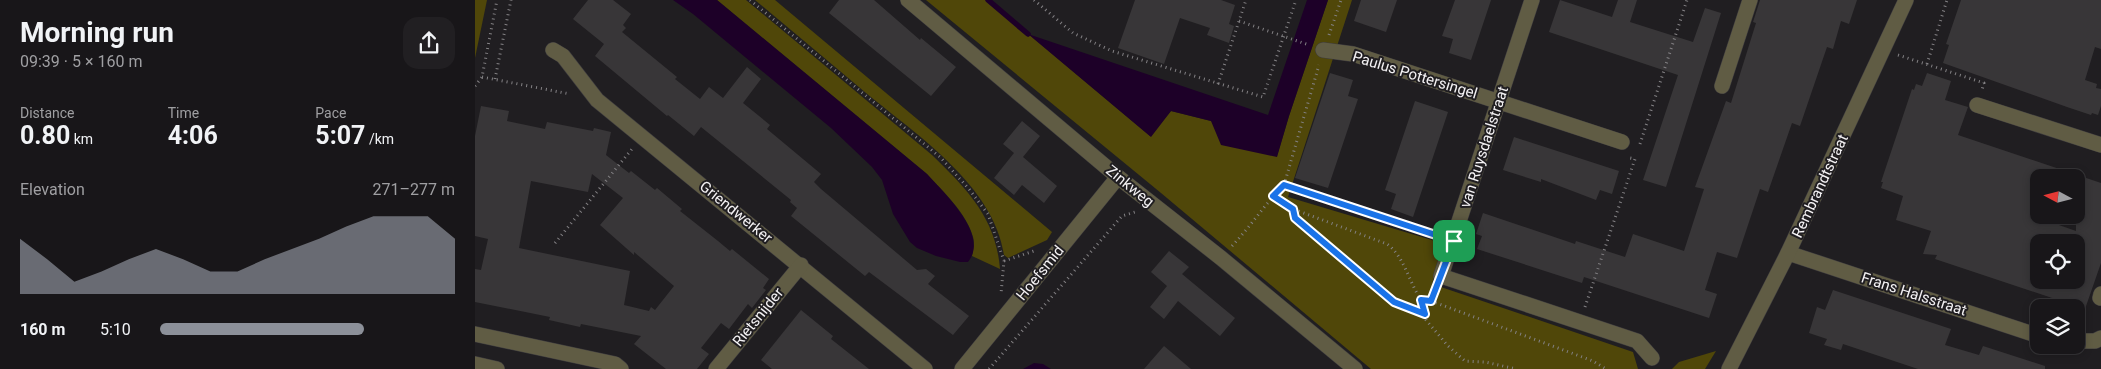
<!DOCTYPE html>
<html lang="en">
<head>
<meta charset="utf-8">
<style>
	:root { --surface:#181619; --page:#211f22; --text:#f1f3f6; --muted:#9f9fa2; --line:#363538; --accent:#8c9099 }
	body { margin:0; font-family:Roboto,sans-serif; background:var(--page); color:var(--text); height:100vh; display:flex; flex-direction:column; font-size:19px; white-space:nowrap }
	* { box-sizing:border-box; margin:0 }
	p { font-size:16px; color:var(--muted) }
	.icon { flex:none; width:28px; height:28px; fill:none; stroke:currentColor; stroke-width:2; stroke-linecap:round; stroke-linejoin:round }
	.map { position:relative; flex:1; overflow:hidden }
	.sheet { display:flex; flex-direction:column; background:var(--surface); width:475px }
	.sheet>* { flex:none }
	.needle { width:32px; rotate:277deg }
	.buttons { position:absolute; left:1555px; top:169px; display:grid; gap:10px }
	.buttons a { display:grid; place-items:center; width:55px; height:55px; border-radius:10px; background:var(--surface); box-shadow:0 2px 8px #0003,0 0 0 1px var(--line); font-size:25px }
	.pin { position:absolute; display:grid; place-items:center; width:42px; height:42px; color:#fff; margin:-21px; border-radius:10px; box-shadow:0 2px 8px #0006 }
	.round { display:grid; place-items:center; flex:none; width:52px; height:52px; border-radius:15px; background:var(--page) }
	.overview { display:flex; align-items:center; justify-content:space-between; height:85px; padding:0 20px }
	h1 { font-size:28px; font-weight:700; line-height:38px }
	.stats { display:grid; grid-template-columns:repeat(3,1fr); gap:8px; height:85px; padding:5px 20px }
	.stats div { display:grid; align-content:center }
	.stats b { font-size:25px; font-weight:700 }
	.stats small { font-size:14px; font-weight:400 }
	.stats p { font-size:14px }
	.chart { height:140px; padding:10px 20px }
	.chart p { display:flex; justify-content:space-between }
	.chart svg { width:100%; height:90px; margin-top:5px; fill:var(--accent); opacity:.7 }
	ul { padding:0 20px; list-style:none; font-size:16px }
	li { display:grid; grid-template-columns:80px 60px 1fr; align-items:center; height:38px }
	li i { height:12px; border-radius:6px; background:var(--accent) }
	main { display:flex; flex:1; min-height:0 }
	.map>svg:first-child { display:block }
	.green { fill:#504709 }
	.water { fill:#1d0028 }
	.lines { fill:none; stroke-linecap:round; stroke-linejoin:round }
	.stream { stroke:#1d0028; stroke-width:5.5 }
	.building { fill:#383638; fill-rule:evenodd }
	.minor-casing { stroke:#3e3c3f; stroke-width:16 }
	.path { stroke:#848285; stroke-width:3; stroke-dasharray:1 4; stroke-linecap:butt }
	.minor { stroke:#605c44; stroke-width:15 }
	.route-casing { stroke:#fff; stroke-width:10 }
	.route { stroke:#1a73e8; stroke-width:6 }
	.labels { text-anchor:middle; stroke-width:4; stroke-linejoin:round; paint-order:stroke }
	.street-label { font-size:15px; fill:#f4f2f4; stroke:#201e21 }
</style>
</head>
<body>
<main>
<section class="sheet">
<div class="overview"><div><h1>Morning run</h1><p>09:39 · 5 × 160 m</p></div><a class="round"><svg class="icon" aria-label="share" viewBox="0 0 24 24"><path d="M12 15V3M7 8l5-5 5 5M5 13v7h14v-7"/></svg></a></div>
<div class="stats">
<div><p>Distance</p><b>0.80<small> km</small></b></div>
<div><p>Time</p><b>4:06</b></div>
<div><p>Pace</p><b>5:07<small> /km</small></b></div>
</div>
<div class="chart"><p><span>Elevation</span>271–277 m</p>
<svg viewBox="0 0 160 44" preserveAspectRatio="none"><path d="M0 44V17L10 27L20 38L30 33L40 27L50 22L60 27L70 33L80 33L90 27L100 22L110 17L120 11L130 6L140 6L150 6L160 17V44z"/></svg>
</div>
<ul>
<li><b>160 m</b>5:10<i style="width:69%"></i></li>
</ul>
</section>
<div class="map">
<svg width="1626" height="369" viewBox="0 0 1626 369">
	<rect width="100%" height="100%" fill="#201e21"/>
	<g class="green">
		<path d="M 0,0 L 12,0 L 0,58 Z"/>
		<path d="M 242,0 L 271,0 L 457,155 C 492,189 521,218 525,269 L 497,256 C 498,250 500,243 498,237 C 491,212 468,192 452,174 Z"/>
		<path d="M 280,0 L 300,0 L 577,232 L 572,240 L 533,258 L 529,255 C 519,186 442,135 391,93 C 354,62 317,31 280,0 Z"/>
		<path d="M 451,0 L 513,0 L 675,136 L 696,111 L 736,121 L 802,156 L 814,116 L 853,0 L 877,0 L 813,197 L 970,244 L 957,284 L 1158,352 L 1163,369 L 896,369 L 686,193 Z"/>
		<path d="M 1241,351 L 1230,369 L 1197,369 L 1204,362 Z"/>
	</g>
	<g class="water">
		<path d="M 198,0 L 242,0 L 452,174 C 469,193 515,235 493,262 L 485,262 L 461,256 L 442,248 L 435,242 L 418,214 L 407,180 L 397,167 L 356,128 L 218,14 Z"/>
		<path d="M 832,0 L 853,0 L 814,116 L 802,157 L 746,145 L 736,121 L 696,111 L 676,137 L 553,34 L 793,115 Z"/>
		<path d="M 559,363 L 568,364 L 576,369 L 548,369 Z"/>
	</g>
	<g class="lines">
		<path class="stream" d="M 513,0 L 553,34"/>
	</g>
	<g class="building">
		<path d="M 113,0 L 138,0 L 156,14 L 148,25 L 151,28 L 147,32 L 202,77 L 200,79 L 225,99 L 234,87 L 248,98 L 272,67 L 286,79 L 268,103 L 295,125 L 292,129 L 346,174 L 339,182 L 346,189 L 442,270 L 451,269 L 460,276 L 453,284 L 494,316 L 478,335 L 394,272 L 390,276 L 316,216 L 322,208 L 315,202 L 316,200 L 226,127 L 219,136 L 193,115 L 192,116 L 120,56 L 129,44 L 98,19 Z"/>
		<path d="M 364,0 L 399,0 L 445,40 L 446,38 L 481,67 L 456,96 L 354,13 Z"/>
		<path d="M 660,0 L 746,0 L 760,5 L 754,24 L 759,26 L 754,43 L 732,35 L 735,28 L 705,18 L 689,64 L 643,48 Z"/>
		<path d="M 886,0 L 922,0 L 911,32 L 879,21 Z"/>
		<path d="M 980,0 L 1016,0 L 996,60 L 974,53 L 978,39 L 967,36 Z"/>
		<path d="M 1085,0 L 1137,17 L 1143,0 L 1162,0 L 1155,22 L 1218,42 L 1230,8 L 1246,13 L 1191,187 L 1168,180 L 1203,75 L 1074,32 Z"/>
		<path d="M 1285,0 L 1382,0 L 1374,24 L 1366,21 L 1358,49 L 1352,47 L 1325,126 L 1317,123 L 1293,192 L 1285,189 L 1262,258 L 1242,252 L 1230,290 L 1242,294 L 1234,318 L 1109,277 L 1107,283 L 1002,249 L 1007,236 L 1001,234 L 1008,213 L 1100,244 L 1101,241 L 1150,257 L 1158,234 L 1209,251 L 1229,189 L 1220,187 L 1251,101 L 1256,103 L 1281,23 L 1278,22 Z"/>
		<path d="M 1486,0 L 1626,0 L 1626,49 L 1620,47 L 1610,80 L 1622,84 L 1621,88 L 1626,89 L 1626,106 L 1623,115 L 1617,113 L 1616,115 L 1592,107 L 1468,63 L 1474,45 L 1471,44 Z"/>
		<path d="M 855,73 L 878,80 L 873,96 L 883,99 L 853,188 L 820,178 Z"/>
		<path d="M 1452,73 L 1476,81 L 1470,100 L 1493,107 L 1483,135 L 1626,183 L 1626,263 L 1610,309 L 1460,259 L 1462,255 L 1448,254 L 1456,231 L 1421,220 L 1428,196 L 1406,188 L 1408,182 L 1406,182 L 1437,89 L 1439,90 L 1441,84 L 1447,86 ZM 1601,176 L 1601,231 L 1564,218 L 1564,178 ZM 1564,237 L 1580,242 L 1601,242 L 1601,250 L 1609,252 L 1601,274 L 1601,280 L 1564,280 Z"/>
		<path d="M 940,101 L 973,112 L 938,217 L 916,209 L 921,194 L 910,190 Z"/>
		<path d="M 6,106 L 34,111 L 32,121 L 70,129 L 72,122 L 118,131 L 119,128 L 136,132 L 131,155 L 154,173 L 156,171 L 180,190 L 182,188 L 207,209 L 205,211 L 243,241 L 255,251 L 257,249 L 294,279 L 288,288 L 291,290 L 277,308 L 273,304 L 254,329 L 246,323 L 226,348 L 234,354 L 222,369 L 191,369 L 159,344 L 166,336 L 106,324 L 105,327 L 74,320 L 75,317 L 0,302 L 0,269 L 6,270 L 13,239 L 0,236 L 0,136 ZM 117,174 L 148,198 L 125,225 L 159,255 L 159,252 L 199,286 L 180,310 L 176,307 L 174,311 L 149,305 L 155,271 L 44,248 L 56,181 L 113,192 Z"/>
		<path d="M 547,121 L 565,136 L 548,157 L 582,186 L 569,203 L 547,185 L 539,195 L 519,178 L 539,153 L 528,144 Z"/>
		<path d="M 1039,137 L 1144,171 L 1137,194 L 1125,190 L 1121,200 L 1066,179 L 1066,182 L 1028,170 Z"/>
		<path d="M 694,251 L 714,267 L 707,274 L 760,318 L 745,336 L 703,301 L 689,319 L 675,307 L 692,286 L 676,272 Z"/>
		<path d="M 1358,290 L 1476,329 L 1470,345 L 1504,355 L 1508,346 L 1570,366 L 1570,369 L 1443,369 L 1368,344 L 1366,350 L 1349,345 L 1352,339 L 1334,333 L 1342,307 L 1350,310 Z"/>
		<path d="M 326,310 L 358,336 L 356,339 L 394,369 L 297,369 L 286,360 Z"/>
		<path d="M 689,346 L 716,369 L 669,369 Z"/>
	</g>
	<g class="lines">
		<g class="minor-casing">
			<g id="minor">
				<path d="M 433,0 L 643,177 L 746,258 L 880,369"/>
				<path d="M 1057,0 L 966,276 L 1162,341 L 1177,358"/>
				<path d="M 78,50 L 88,56 L 122,100 L 450,369"/>
				<path d="M 848,50 L 878,54 L 1147,142"/>
				<path d="M 1247,86 L 1275,0"/>
				<path d="M 1502,105 L 1626,145"/>
				<path d="M 1313,253 L 1564,336"/>
				<path d="M 1625,298 L 1626,294"/>
				<path d="M 0,334 L 140,364 L 146,369"/>
				<path d="M 1601,341 L 1620,341 L 1626,338"/>
				<path d="M 0,364 L 22,369"/>
				<path d="M 241,369 L 326,265"/>
				<path d="M 487,369 L 643,177"/>
				<path d="M 1254,369 L 1313,253 L 1431,0"/>
			</g>
		</g>
		<g class="path">
			<path d="M 275,0 L 465,157 L 494,189 L 513,214 L 529,261 L 526,294"/>
			<path d="M 559,0 L 598,33 L 637,51 L 788,97 L 821,0"/>
			<path d="M 764,21 L 834,45"/>
			<path d="M 854,35 L 866,0"/>
			<path d="M 1423,55 L 1509,83 L 1507,90"/>
			<path d="M 1452,64 L 1472,0"/>
			<path d="M 7,77 L 95,94"/>
			<path d="M 20,79 L 36,0"/>
			<path d="M 743,84 L 771,0"/>
			<path d="M 0,86 L 7,77 L 22,0"/>
			<path d="M 1165,144 L 1212,0"/>
			<path d="M 809,185 L 963,235"/>
			<path d="M 798,196 L 818,209 L 912,244 C 929,256 934,282 946,300 L 956,301 L 960,291"/>
			<path d="M 818,209 L 820,218 L 919,301 L 950,314"/>
			<path d="M 80,243 L 157,149"/>
			<path d="M 757,246 C 775,227 790,204 809,185 L 844,65"/>
			<path d="M 529,261 L 559,251"/>
			<path d="M 946,300 L 951,320 L 973,346 L 990,361 L 1010,362 L 1041,369"/>
			<path d="M 956,301 L 1118,361 L 1131,369"/>
			<path d="M 1110,307 L 1160,159 L 1155,158"/>
			<path d="M 514,369 L 647,216 L 660,212"/>
		</g>
		<use href="#minor" class="minor"/>
	</g>
	<g class="lines">
		<g class="route-casing">
			<path id="route" d="M 809,185 L 979,241 L 956,301 L 946,300 L 950,314 L 919,302 L 820,218 L 818,209 L 798,196 Z"/>
		</g>
		<use href="#route" class="route"/>
	</g>
	<g class="labels">
		<g class="street-label">
			<text transform="translate(940 75) rotate(17)" y="5">Paulus Pottersingel</text>
			<text transform="translate(1009 147) rotate(-72)" y="5">van Ruysdaelstraat</text>
			<text transform="translate(655 186) rotate(39)" y="5">Zinkweg</text>
			<text transform="translate(1345 186) rotate(-65)" y="5">Rembrandtstraat</text>
			<text transform="translate(261 212) rotate(39)" y="5">Griendwerker</text>
			<text transform="translate(565 273) rotate(-51)" y="5">Hoefsmid</text>
			<text transform="translate(1439 294) rotate(18)" y="5">Frans Halsstraat</text>
			<text transform="translate(283 317) rotate(-51)" y="5">Rietsnijder</text>
		</g>
	</g>
</svg>
<div class="buttons">
<a><svg class="needle" viewBox="-14 -14 28 28"><path d="M0-13l5 13h-10z" fill="#e53935"/><path d="M0 13l5-13h-10z" fill="#9f9fa2"/></svg></a>
<a><svg class="icon" aria-label="locate" viewBox="0 0 24 24"><circle cx="12" cy="12" r="6"/><path d="M12 2v4M12 18v4M2 12h4M18 12h4"/></svg></a>
<a><svg class="icon" aria-label="layers" viewBox="0 0 24 24"><path d="M12 4l9 5-9 5-9-5zM3 14l9 5 9-5"/></svg></a>
</div>
<div class="pin" style="left:979px;top:241px;background:#1e9e55"><svg class="icon" aria-label="arrive" viewBox="0 0 24 24"><path d="M6 21V4h12l-3 4 3 4H6"/></svg></div>
</div>
</main>
</body>
</html>
